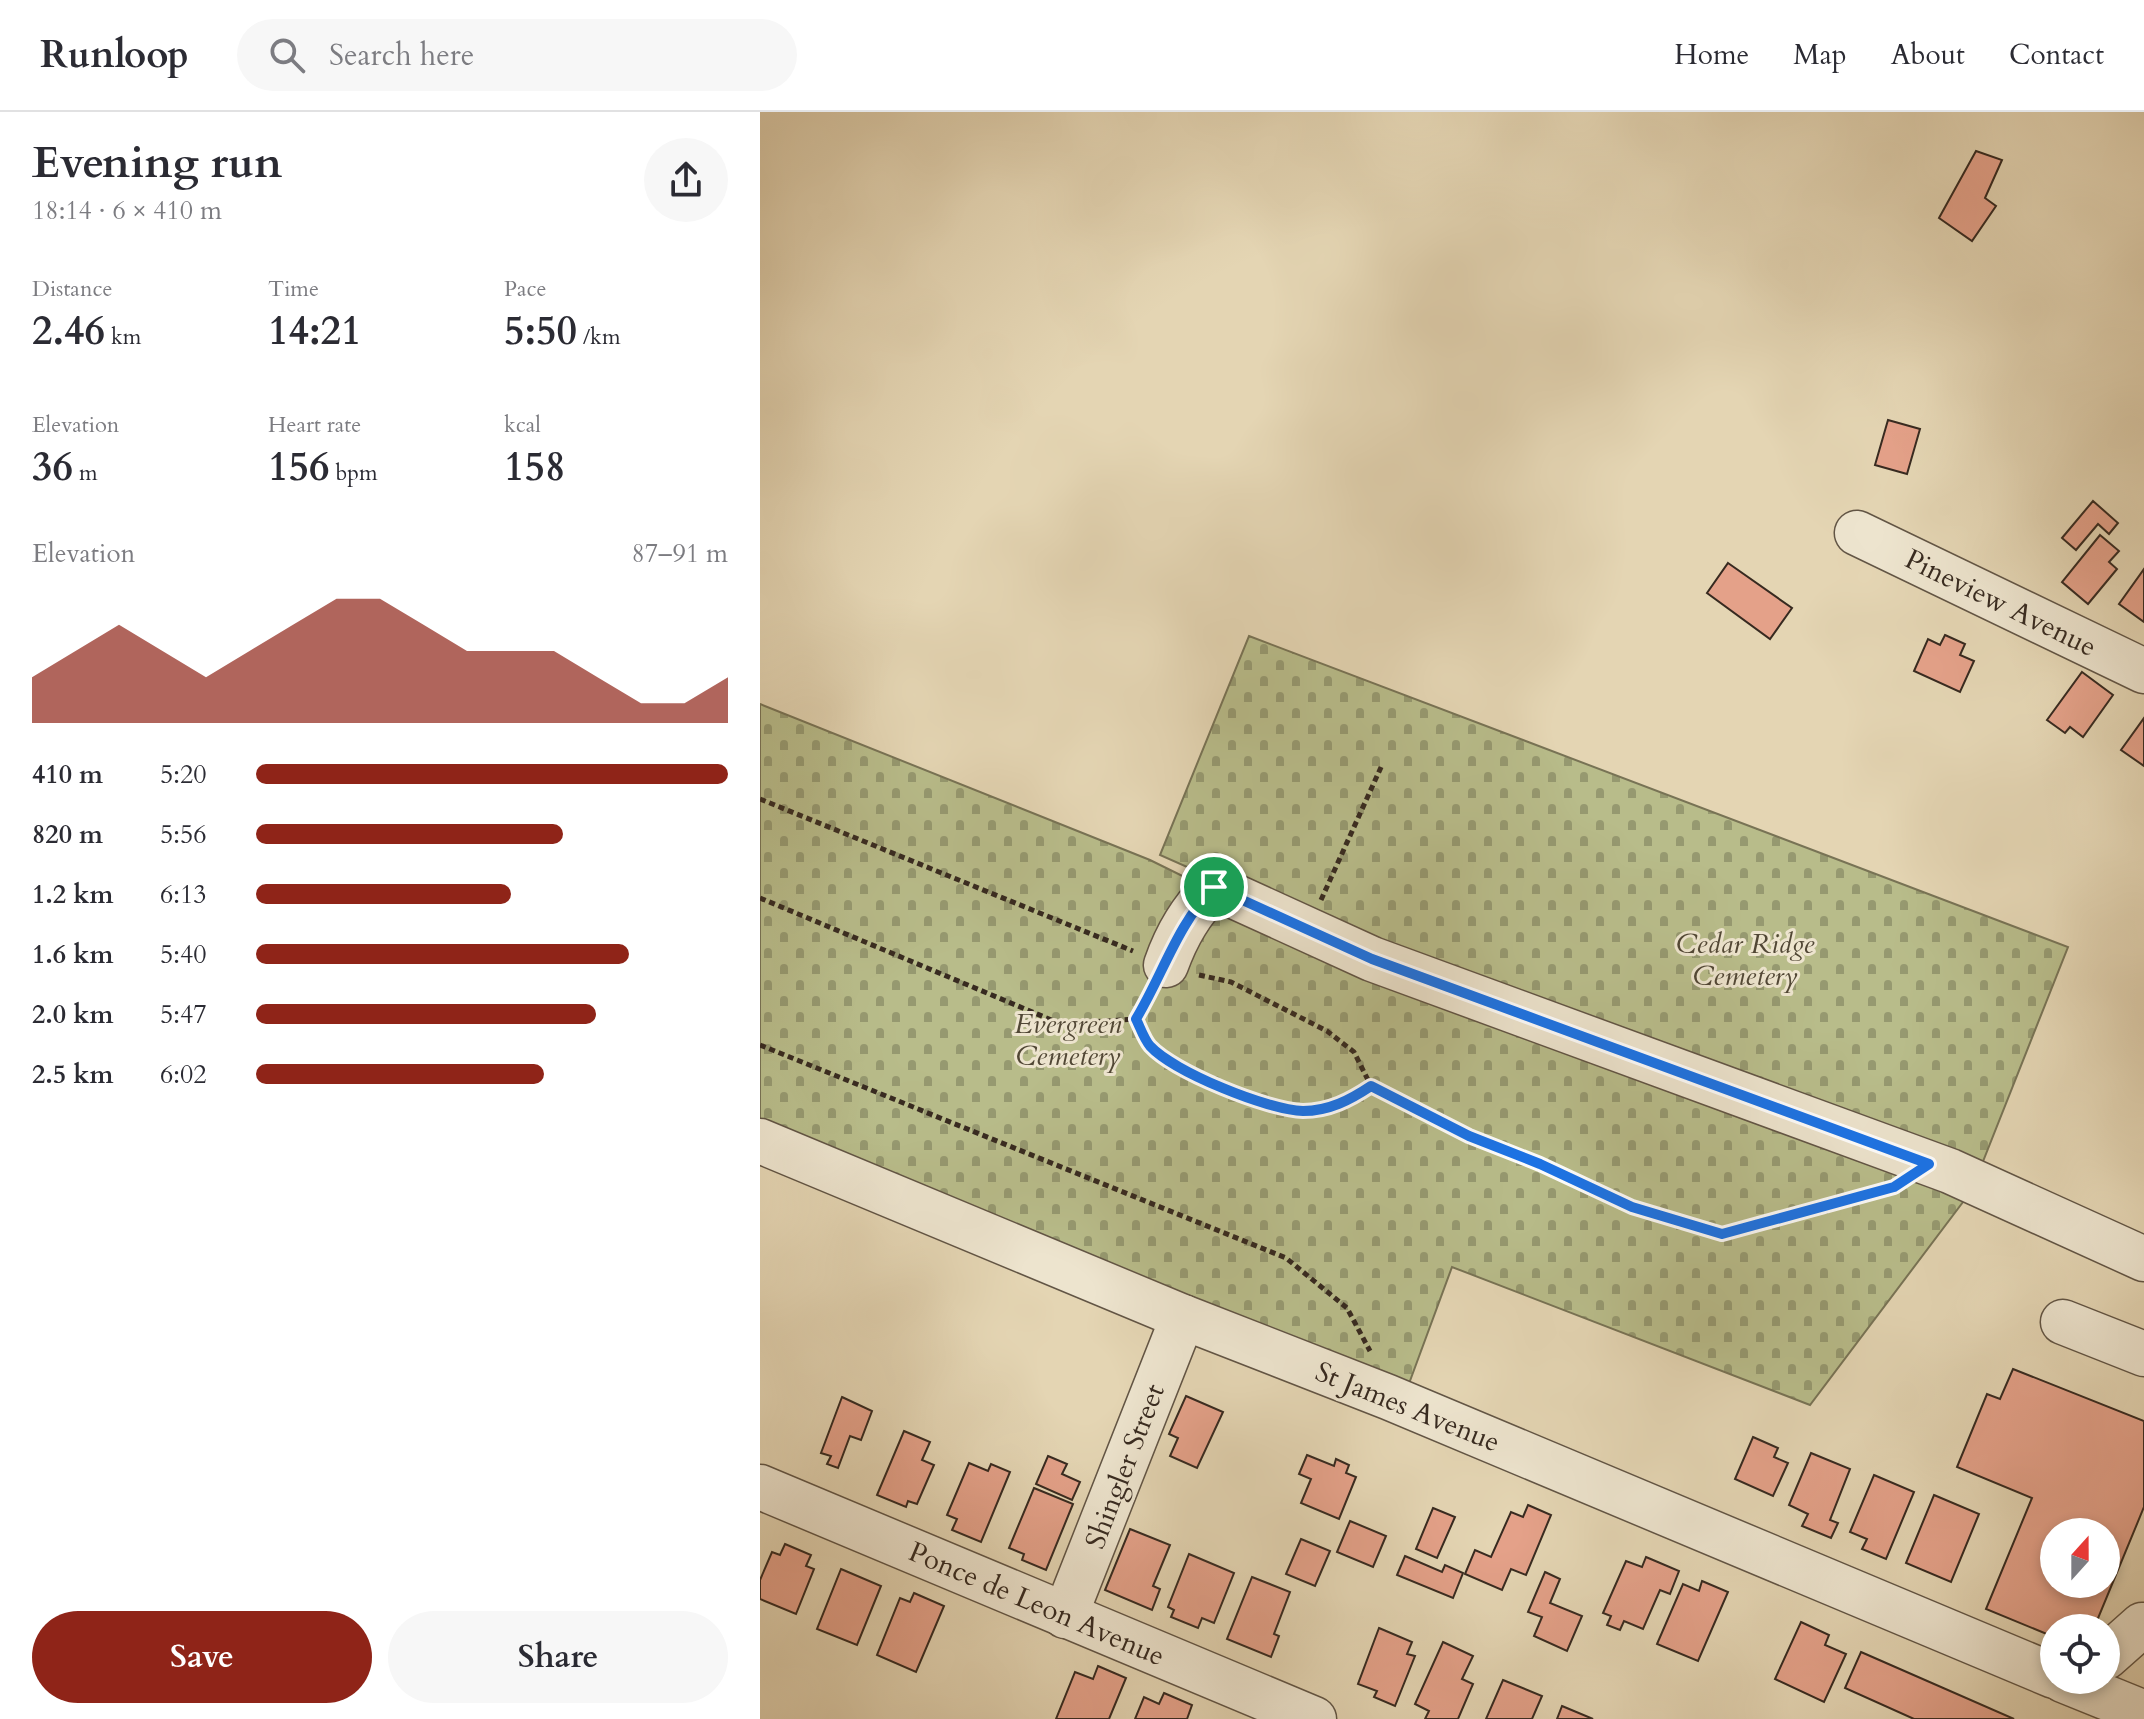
<!DOCTYPE html>
<html lang="en">
<head>
<meta charset="utf-8">
<style>
	:root { --surface:#fff; --page:#f7f7f7; --text:#2b2b33; --muted:#7c7c81; --line:#e1e1e2; --accent:#8f2418 }
	body { margin:0; font-family:Cardo,serif; background:var(--page); color:var(--text); height:100vh; display:flex; flex-direction:column; font-size:30px; white-space:nowrap }
	* { box-sizing:border-box; margin:0 }
	p { font-size:26px; color:var(--muted) }
	.icon { flex:none; width:44px; height:44px; fill:none; stroke:currentColor; stroke-width:2; stroke-linecap:round; stroke-linejoin:round }
	.map { position:relative; flex:1; overflow:hidden }
	.drawer { display:flex; flex-direction:column; background:var(--surface); width:760px }
	.drawer>* { flex:none }
	.needle { width:52px; rotate:21deg }
	.controls { position:absolute; left:1280px; top:1406px; display:grid; gap:16px }
	.controls a { display:grid; place-items:center; width:80px; height:80px; border-radius:50%; background:var(--surface); box-shadow:0 4px 12px #0003; font-size:40px }
	.pin { position:absolute; display:grid; place-items:center; width:68px; height:68px; color:#fff; margin:-34px; border:4px solid #fff; border-radius:50%; box-shadow:0 2px 8px #0007 }
	.round { display:grid; place-items:center; flex:none; width:84px; height:84px; border-radius:42px; background:var(--page) }
	.summary { display:flex; align-items:center; justify-content:space-between; height:136px; padding:0 32px }
	h1 { font-size:44px; font-weight:700; line-height:60px }
	.figures { display:grid; grid-template-columns:repeat(3,1fr); gap:12px; height:136px; padding:8px 32px }
	.figures div { display:grid; align-content:center }
	.figures b { font-size:40px; font-weight:700 }
	.figures small { font-size:22px; font-weight:400 }
	.figures p { font-size:22px }
	.chart { height:224px; padding:16px 32px }
	.chart p { display:flex; justify-content:space-between }
	.chart svg { width:100%; height:144px; margin-top:8px; fill:var(--accent); opacity:.7 }
	.cta { display:flex; gap:16px; margin-top:auto; padding:16px 32px }
	.cta a { flex:1; height:92px; border-radius:48px; background:var(--accent); color:#fff; font-size:32px; font-weight:700; line-height:92px; text-align:center }
	.cta a+a { background:var(--page); color:var(--text) }
	ul { padding:0 32px; list-style:none; font-size:26px }
	li { display:grid; grid-template-columns:128px 96px 1fr; align-items:center; height:60px }
	li i { height:20px; border-radius:10px; background:var(--accent) }
	header { display:flex; align-items:center; gap:48px; box-sizing:border-box; height:112px; padding:0 40px; background:var(--surface); border-bottom:2px solid var(--line) }
	header strong { font-size:38px }
	nav { display:flex; gap:44px; margin-inline-start:auto; font-size:28px }
	.search { width:560px; height:72px; background:var(--page); display:flex; align-items:center; gap:20px; box-sizing:border-box; padding:0 28px; border-radius:44px; color:var(--muted); font-size:30px }
	main { display:flex; flex:1; min-height:0 }
	.map>svg:first-child { display:block }
	.cemetery { fill:url(#cemetery-stones); stroke:#787355; stroke-width:2 }
	.building { fill:#e4a189; stroke:#372a20; stroke-width:2; fill-rule:evenodd }
	.lines { fill:none; stroke-linecap:round; stroke-linejoin:round }
	.minor-casing { stroke:#625545; stroke-width:47 }
	.path { stroke:#372a20; stroke-width:5; stroke-dasharray:6 4; stroke-linecap:butt }
	.minor { stroke:#ede4ce; stroke-width:44 }
	.route-casing { stroke:#fff; stroke-width:16 }
	.route { stroke:#1a73e8; stroke-width:10 }
	.labels { text-anchor:middle; stroke-width:6; stroke-linejoin:round; paint-order:stroke }
	.street-label { font-size:28px; fill:#372a20; stroke:#ede4ce }
	.park-label { font-size:28px; font-style:italic; fill:#514735; stroke:#ede4ce }
</style>
</head>
<body>
<header>
<strong>Runloop</strong>
<div class="search"><svg class="icon" aria-label="search" viewBox="0 0 24 24"><circle cx="10" cy="10" r="6"/><path d="M15 15l6 6"/></svg>Search here</div>
<nav><a>Home</a><a>Map</a><a>About</a><a>Contact</a></nav>
</header>
<main>
<section class="drawer">
<div class="summary"><div><h1>Evening run</h1><p>18:14 · 6 × 410 m</p></div><a class="round"><svg class="icon" aria-label="share" viewBox="0 0 24 24"><path d="M12 15V3M7 8l5-5 5 5M5 13v7h14v-7"/></svg></a></div>
<div class="figures">
<div><p>Distance</p><b>2.46<small> km</small></b></div>
<div><p>Time</p><b>14:21</b></div>
<div><p>Pace</p><b>5:50<small> /km</small></b></div>
</div>
<div class="figures">
<div><p>Elevation</p><b>36<small> m</small></b></div>
<div><p>Heart rate</p><b>156<small> bpm</small></b></div>
<div><p>kcal</p><b>158</b></div>
</div>
<div class="chart"><p><span>Elevation</span>87–91 m</p>
<svg viewBox="0 0 160 44" preserveAspectRatio="none"><path d="M0 44V30L10 22L20 14L30 22L40 30L50 22L60 14L70 6L80 6L90 14L100 22L110 22L120 22L130 30L140 38L150 38L160 30V44z"/></svg>
</div>
<ul>
<li><b>410 m</b>5:20<i style="width:100%"></i></li>
<li><b>820 m</b>5:56<i style="width:65%"></i></li>
<li><b>1.2 km</b>6:13<i style="width:54%"></i></li>
<li><b>1.6 km</b>5:40<i style="width:79%"></i></li>
<li><b>2.0 km</b>5:47<i style="width:72%"></i></li>
<li><b>2.5 km</b>6:02<i style="width:61%"></i></li>
</ul>
<div class="cta"><a>Save</a><a>Share</a></div>
</section>
<div class="map">
<svg width="1384" height="1607" viewBox="0 0 1384 1607">
	<defs>
		<pattern id="cemetery-stones" width="16" height="16" patternUnits="userSpaceOnUse" patternTransform="scale(2)"><rect width="16" height="16" fill="#b8bc8a"/><path d="M2 7V4a2 2 0 0 1 4 0v3zM10 15v-3a2 2 0 0 1 4 0v3z" fill="#969970"/></pattern>
	</defs>
	<rect width="100%" height="100%" fill="#e4d5b3"/>
	<filter id="stains"><feTurbulence type="fractalNoise" baseFrequency=".0025" numOctaves="4"/><feColorMatrix values="0 0 0 0 .2 0 0 0 0 .09 0 0 0 0 .02 0 0 0 .5 -.17"/></filter>
	<radialGradient id="worn" r=".72"><stop offset=".6" stop-color="#630" stop-opacity="0"/><stop offset="1" stop-color="#630" stop-opacity=".3"/></radialGradient>
	<g class="cemetery">
		<path d="M 489,524 L 1308,835 L 1218,1062 L 621,841 L 400,743 Z"/>
		<path d="M 0,592 L 390,748 L 609,856 L 1209,1082 L 1050,1293 L 692,1155 L 647,1277 L 0,1014 Z"/>
	</g>
	<g class="building">
		<path d="M 1216,39 L 1242,48 L 1225,86 L 1236,94 L 1212,129 L 1179,106 Z"/>
		<path d="M 1128,308 L 1160,317 L 1147,362 L 1115,353 Z"/>
		<path d="M 1333,389 L 1358,411 L 1349,422 L 1338,412 L 1316,438 L 1302,426 Z"/>
		<path d="M 1340,423 L 1359,439 L 1349,450 L 1357,457 L 1328,492 L 1302,470 Z"/>
		<path d="M 968,451 L 1032,496 L 1010,527 L 947,481 Z"/>
		<path d="M 1384,457 L 1384,510 L 1359,492 Z"/>
		<path d="M 1185,523 L 1205,532 L 1200,543 L 1214,549 L 1200,580 L 1154,559 L 1168,527 L 1180,533 Z"/>
		<path d="M 1322,560 L 1353,583 L 1323,625 L 1310,615 L 1305,621 L 1287,608 Z"/>
		<path d="M 1384,606 L 1384,654 L 1361,638 Z"/>
		<path d="M 1253,1257 L 1384,1309 L 1384,1395 L 1334,1516 L 1294,1516 L 1294,1525 L 1226,1497 L 1272,1386 L 1197,1355 L 1227,1282 L 1240,1287 ZM 1294,1420 L 1346,1420 L 1346,1472 L 1294,1472 Z"/>
		<path d="M 426,1284 L 463,1300 L 437,1356 L 410,1344 L 418,1326 L 409,1322 Z"/>
		<path d="M 82,1285 L 112,1299 L 101,1328 L 90,1324 L 78,1356 L 67,1352 L 71,1344 L 61,1341 Z"/>
		<path d="M 144,1319 L 170,1330 L 162,1348 L 174,1353 L 157,1392 L 148,1389 L 146,1395 L 117,1383 Z"/>
		<path d="M 993,1325 L 1018,1336 L 1014,1345 L 1028,1351 L 1013,1384 L 975,1367 Z"/>
		<path d="M 1051,1341 L 1090,1357 L 1070,1408 L 1078,1411 L 1071,1426 L 1042,1414 L 1048,1402 L 1029,1393 Z"/>
		<path d="M 547,1343 L 574,1354 L 576,1347 L 589,1353 L 586,1361 L 596,1365 L 579,1407 L 541,1391 L 551,1367 L 539,1362 Z"/>
		<path d="M 288,1344 L 307,1352 L 302,1362 L 320,1370 L 312,1388 L 276,1372 Z"/>
		<path d="M 209,1351 L 228,1359 L 231,1352 L 250,1360 L 221,1430 L 192,1418 L 197,1407 L 187,1403 Z"/>
		<path d="M 1114,1363 L 1154,1380 L 1126,1447 L 1102,1437 L 1107,1427 L 1090,1420 Z"/>
		<path d="M 274,1376 L 313,1392 L 286,1458 L 262,1448 L 264,1442 L 249,1436 Z"/>
		<path d="M 1174,1383 L 1219,1402 L 1191,1470 L 1146,1451 Z"/>
		<path d="M 768,1393 L 791,1403 L 766,1463 L 751,1457 L 742,1478 L 705,1462 L 715,1438 L 731,1445 L 751,1400 L 763,1405 Z"/>
		<path d="M 673,1396 L 695,1405 L 677,1446 L 656,1437 Z"/>
		<path d="M 590,1409 L 626,1424 L 613,1455 L 577,1440 Z"/>
		<path d="M 370,1417 L 410,1433 L 393,1474 L 400,1477 L 392,1498 L 345,1478 Z"/>
		<path d="M 541,1427 L 570,1439 L 555,1474 L 526,1462 Z"/>
		<path d="M 25,1432 L 51,1443 L 46,1454 L 54,1457 L 36,1502 L 0,1487 L 0,1468 L 12,1440 L 20,1443 Z"/>
		<path d="M 429,1442 L 474,1461 L 454,1511 L 442,1506 L 438,1516 L 411,1505 L 414,1498 L 408,1495 Z"/>
		<path d="M 645,1444 L 682,1460 L 685,1453 L 703,1461 L 693,1486 L 637,1463 Z"/>
		<path d="M 886,1445 L 919,1459 L 910,1482 L 900,1478 L 883,1517 L 864,1509 L 860,1518 L 847,1513 L 851,1504 L 843,1501 L 866,1449 L 882,1455 Z"/>
		<path d="M 81,1457 L 121,1474 L 97,1533 L 57,1517 Z"/>
		<path d="M 785,1460 L 800,1467 L 790,1491 L 822,1504 L 807,1539 L 774,1524 L 782,1505 L 768,1500 Z"/>
		<path d="M 492,1465 L 530,1480 L 514,1522 L 519,1524 L 511,1545 L 467,1527 Z"/>
		<path d="M 942,1469 L 968,1480 L 938,1549 L 897,1532 L 923,1472 L 939,1479 Z"/>
		<path d="M 154,1481 L 184,1494 L 156,1560 L 117,1543 L 140,1486 L 150,1490 Z"/>
		<path d="M 1041,1510 L 1069,1523 L 1065,1533 L 1086,1542 L 1064,1590 L 1015,1567 Z"/>
		<path d="M 619,1516 L 652,1530 L 647,1542 L 655,1544 L 635,1594 L 614,1585 L 617,1579 L 598,1572 Z"/>
		<path d="M 683,1530 L 713,1544 L 702,1567 L 713,1572 L 698,1607 L 665,1607 L 669,1599 L 655,1592 Z"/>
		<path d="M 1101,1540 L 1254,1607 L 1154,1607 L 1085,1576 Z"/>
		<path d="M 338,1554 L 366,1566 L 349,1607 L 296,1607 L 315,1560 L 333,1567 Z"/>
		<path d="M 743,1568 L 782,1584 L 772,1607 L 726,1607 Z"/>
		<path d="M 404,1581 L 432,1593 L 427,1607 L 375,1607 L 384,1585 L 399,1592 Z"/>
		<path d="M 802,1594 L 833,1607 L 797,1607 Z"/>
	</g>
	<g class="lines">
		<g class="minor-casing">
			<g id="minor">
				<path d="M 1097,421 L 1384,559"/>
				<path d="M 406,853 C 417,822 431,799 454,775 L 612,847 L 1190,1059 L 1384,1147"/>
				<path d="M 0,1029 L 423,1205 L 628,1285 L 1294,1564"/>
				<path d="M 1303,1210 L 1384,1242"/>
				<path d="M 0,1375 L 554,1607"/>
				<path d="M 305,1504 L 423,1205"/>
				<path d="M 1346,1545 L 1382,1513"/>
				<path d="M 1303,1568 L 1377,1598"/>
			</g>
		</g>
		<g class="path">
			<path d="M 0,687 L 373,839"/>
			<path d="M 0,786 L 301,912 L 376,907 L 391,882"/>
			<path d="M 561,788 L 622,653"/>
			<path d="M 439,863 L 471,870 L 567,919 L 594,940 L 611,974 L 634,987 L 709,1024 L 780,1052 L 872,1095 L 962,1122 L 1131,1076"/>
			<path d="M 376,907 C 380,915 384,927 390,934 C 414,960 508,998 543,999 C 569,1000 590,988 611,974"/>
			<path d="M 0,933 L 526,1146 L 587,1196 L 610,1239"/>
		</g>
		<use href="#minor" class="minor"/>
	</g>
	<g class="lines">
		<g class="route-casing">
			<path id="route" d="M 454,775 L 612,847 L 1169,1052 L 1134,1075 L 962,1122 L 872,1095 L 780,1052 L 709,1024 L 611,974 C 590,988 569,999 543,999 C 508,998 414,960 390,934 C 384,927 380,915 376,907 C 403,862 417,813 454,775 Z"/>
		</g>
		<use href="#route" class="route"/>
	</g>
	<g class="labels">
		<g class="street-label">
			<text transform="translate(1241 490) rotate(26)" y="10">Pineview Avenue</text>
			<text transform="translate(648 1294) rotate(22)" y="10">St James Avenue</text>
			<text transform="translate(364 1354) rotate(-69)" y="10">Shingler Street</text>
			<text transform="translate(277 1491) rotate(23)" y="10">Ponce de Leon Avenue</text>
		</g>
		<g class="park-label">
			<text x="985" y="841">Cedar Ridge<tspan x="985" dy="32">Cemetery</tspan></text>
			<text x="308" y="921">Evergreen<tspan x="308" dy="32">Cemetery</tspan></text>
		</g>
	</g>
	<rect width="100%" height="100%" filter="url(#stains)"/>
	<rect width="100%" height="100%" fill="url(#worn)"/>
</svg>
<div class="controls">
<a><svg class="needle" viewBox="-14 -14 28 28"><path d="M0-13l5 13h-10z" fill="#e53935"/><path d="M0 13l5-13h-10z" fill="#7c7c81"/></svg></a>
<a><svg class="icon" aria-label="locate" viewBox="0 0 24 24"><circle cx="12" cy="12" r="6"/><path d="M12 2v4M12 18v4M2 12h4M18 12h4"/></svg></a>
</div>
<div class="pin" style="left:454px;top:775px;background:#1e9e55"><svg class="icon" aria-label="arrive" viewBox="0 0 24 24"><path d="M6 21V4h12l-3 4 3 4H6"/></svg></div>
</div>
</main>
</body>
</html>
